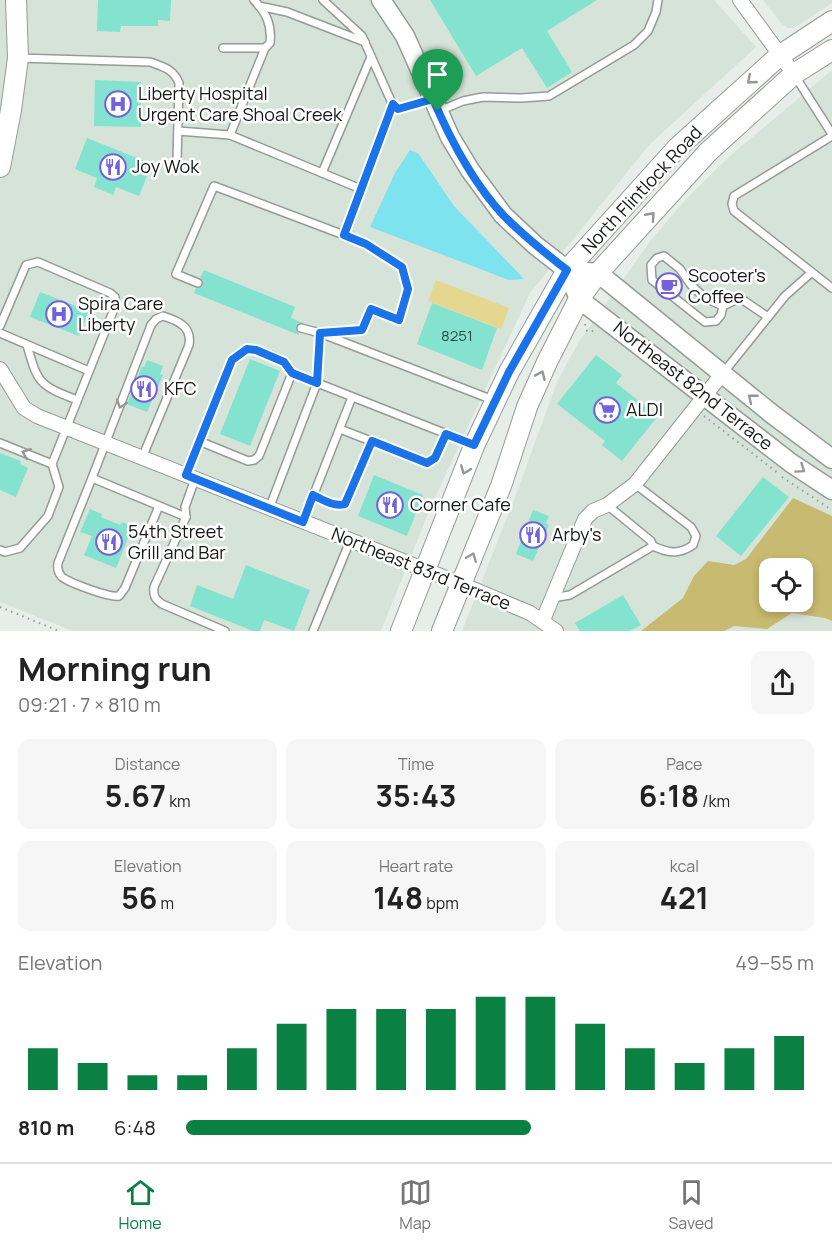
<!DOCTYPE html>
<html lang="en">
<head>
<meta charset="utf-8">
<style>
	:root { --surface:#fff; --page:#f6f6f6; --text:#222; --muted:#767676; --line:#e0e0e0; --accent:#0b8043 }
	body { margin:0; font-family:Manrope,sans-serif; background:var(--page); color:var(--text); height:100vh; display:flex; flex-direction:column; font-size:22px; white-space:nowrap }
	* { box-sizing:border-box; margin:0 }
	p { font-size:20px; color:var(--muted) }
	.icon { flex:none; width:33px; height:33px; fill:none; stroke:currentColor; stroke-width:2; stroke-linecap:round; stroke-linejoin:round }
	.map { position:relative; height:631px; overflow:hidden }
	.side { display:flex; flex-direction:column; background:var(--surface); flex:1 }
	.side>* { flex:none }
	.tools { position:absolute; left:759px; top:558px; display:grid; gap:12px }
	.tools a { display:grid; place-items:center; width:54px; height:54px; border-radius:12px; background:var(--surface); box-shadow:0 3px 9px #0003; font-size:30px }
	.pin { position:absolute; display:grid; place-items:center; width:51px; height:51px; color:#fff; margin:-62px -26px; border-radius:50% 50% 50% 0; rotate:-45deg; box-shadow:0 0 6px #0007 }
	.pin .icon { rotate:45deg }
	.round { display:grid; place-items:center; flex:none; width:63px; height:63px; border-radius:12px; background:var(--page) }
	.overview { display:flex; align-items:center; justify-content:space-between; height:102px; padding:0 18px }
	h1 { font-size:33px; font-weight:700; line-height:45px }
	.figures { display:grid; grid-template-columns:repeat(3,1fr); gap:9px; height:102px; padding:6px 18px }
	.figures div { display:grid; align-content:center; border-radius:12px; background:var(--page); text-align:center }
	.figures b { font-size:30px; font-weight:700 }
	.figures small { font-size:16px; font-weight:400 }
	.figures p { font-size:16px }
	.chart { height:168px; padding:12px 18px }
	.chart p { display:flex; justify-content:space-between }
	.chart svg { width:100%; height:108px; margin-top:6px; stroke:var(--accent); stroke-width:6 }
	ul { padding:0 18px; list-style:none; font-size:20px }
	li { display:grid; grid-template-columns:96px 72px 1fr; align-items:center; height:45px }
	li i { height:15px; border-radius:8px; background:var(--accent) }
	.tab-bar { display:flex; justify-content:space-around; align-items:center; height:84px; border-top:2px solid var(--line); background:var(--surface); font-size:16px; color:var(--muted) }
	.tab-bar a { display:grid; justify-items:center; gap:3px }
	.tab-bar .selected { color:var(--accent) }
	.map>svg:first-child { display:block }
	.built { fill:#d6e3d9; fill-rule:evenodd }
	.green { fill:#e5d78f }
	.forest { fill:#c8ba70; fill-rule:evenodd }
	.water { fill:#7de3ef }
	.building { fill:#83e3cf }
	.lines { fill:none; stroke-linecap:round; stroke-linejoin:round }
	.service-casing { stroke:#959b96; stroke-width:10 }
	.minor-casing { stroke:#959b96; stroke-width:16 }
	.tertiary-casing { stroke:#959b96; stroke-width:21 }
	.secondary-casing { stroke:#959b96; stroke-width:22 }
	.path { stroke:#999e9a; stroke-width:2; stroke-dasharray:1.5 4.5; stroke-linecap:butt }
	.service { stroke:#fff; stroke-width:7 }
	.minor { stroke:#fff; stroke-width:14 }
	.tertiary { stroke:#fff; stroke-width:18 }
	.secondary { stroke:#fff; stroke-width:20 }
	.oneway { stroke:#959796 }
	.route-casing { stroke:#fff; stroke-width:12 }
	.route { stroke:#1a73e8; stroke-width:8 }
	.labels { text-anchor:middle; stroke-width:5; stroke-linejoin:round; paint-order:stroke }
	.number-label { font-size:15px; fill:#304a44 }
	.poi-label { font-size:18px; fill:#141715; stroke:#fff; text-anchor:start }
	.street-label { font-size:18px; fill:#141715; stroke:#fff }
</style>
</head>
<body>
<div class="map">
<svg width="832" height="631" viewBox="0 0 832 631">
	<rect width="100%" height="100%" fill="#e7eee9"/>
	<g class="built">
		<path d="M 0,0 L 714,0 L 756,47 L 649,145 L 530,293 L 432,504 L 381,631 L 73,631 L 0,602 Z"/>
		<path d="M 763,0 L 832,0 L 832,3 L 794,28 L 788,28 L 781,23 Z"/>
		<path d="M 832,70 L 832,631 L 462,631 L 514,500 L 557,382 L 578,343 L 651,240 L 687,198 L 731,155 ZM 770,568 L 802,568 L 802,602 L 770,602 Z"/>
	</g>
	<path class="green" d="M 436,280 L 509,308 L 501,329 L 428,301 Z"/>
	<path class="forest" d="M 793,498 L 832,516 L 832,621 L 825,618 L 792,613 L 767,629 L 734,626 L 724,631 L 641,631 L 683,598 L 694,576 L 708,561 L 734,565 L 746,559 ZM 770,568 L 802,568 L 802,602 L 770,602 Z"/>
	<path class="water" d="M 410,150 L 418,153 L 454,206 L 524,279 L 509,280 L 370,227 L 395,173 Z"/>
	<g class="building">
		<path d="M 98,0 L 171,0 L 170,21 L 158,20 L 158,26 L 121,26 L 120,32 L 97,31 Z"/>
		<path d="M 430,0 L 597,0 L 547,31 L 572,72 L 547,88 L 522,48 L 476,76 Z"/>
		<path d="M 95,80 L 141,82 L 141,127 L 94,126 Z"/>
		<path d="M 87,138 L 152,164 L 139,196 L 116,187 L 113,195 L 94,187 L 97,178 L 75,169 Z"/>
		<path d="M 204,270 L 295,307 L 291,318 L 303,323 L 296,326 L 299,335 L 194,293 L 196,288 L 203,286 L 203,282 L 200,278 Z"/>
		<path d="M 664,275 L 681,289 L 678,293 L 660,279 Z"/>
		<path d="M 40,292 L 89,311 L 79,336 L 30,317 Z"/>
		<path d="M 432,303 L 497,328 L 482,370 L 417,344 Z"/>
		<path d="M 596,355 L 622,375 L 616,383 L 658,416 L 622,461 L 602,445 L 605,441 L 557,404 Z"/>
		<path d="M 250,359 L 280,371 L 250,446 L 220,434 Z"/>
		<path d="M 147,360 L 163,366 L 160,374 L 163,375 L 147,412 L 127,404 L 142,366 L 144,367 Z"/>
		<path d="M 0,453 L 21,461 L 20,464 L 28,468 L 16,497 L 0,490 Z"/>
		<path d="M 374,475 L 423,495 L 407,536 L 358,516 Z"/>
		<path d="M 763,477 L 789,497 L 741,556 L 716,536 Z"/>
		<path d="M 90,509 L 102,514 L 101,517 L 120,525 L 122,522 L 133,526 L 116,568 L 84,555 L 92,536 L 80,532 Z"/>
		<path d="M 533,510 L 549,516 L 546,523 L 549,525 L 533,561 L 516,554 Z"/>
		<path d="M 246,565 L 310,590 L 294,631 L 264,620 L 260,631 L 253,631 L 190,606 L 197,585 L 233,599 Z"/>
		<path d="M 623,595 L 641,625 L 630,631 L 580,631 L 575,623 Z"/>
	</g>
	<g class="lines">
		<g class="service-casing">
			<g id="service">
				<path d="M 323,0 L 362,36 L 391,101 L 398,109 L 433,99"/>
				<path d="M 259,6 L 287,12 L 365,42"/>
				<path d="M 223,48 L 265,48 L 270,43 C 272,24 266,13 254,0"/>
				<path d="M 19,58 L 150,62 C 164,67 173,69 179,83 L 177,160"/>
				<path d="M 795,76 L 832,134"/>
				<path d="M 439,111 L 463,101 L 483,97 L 522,98 L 549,96 L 634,45 L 648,31 L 656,12 L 658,0"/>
				<path d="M 178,131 L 230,135 L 361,189 L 393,104"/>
				<path d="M 230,135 L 265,48"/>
				<path d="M 832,136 L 734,196 L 732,204 L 734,211 L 832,288"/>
				<path d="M 322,173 L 371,57"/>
				<path d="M 198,283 L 176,274 L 214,186 L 344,235 L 361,189"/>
				<path d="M 723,306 L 721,315 L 716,321 L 705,322 L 652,280 L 651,265 L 657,258 L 664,256 L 680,269 L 691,285 L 705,298 L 723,306 L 740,298 L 768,317"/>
				<path d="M 0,326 L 26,265 L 38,262 L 110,293 L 115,297 L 116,304 L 52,464 L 59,487 L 48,516 L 20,548 L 5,552 L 0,550"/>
				<path d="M 301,328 L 320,333 L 362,330 L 371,309 L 399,320 L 408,289 L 402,267 L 366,244 L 344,235"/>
				<path d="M 0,333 L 89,371"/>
				<path d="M 27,345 C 38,384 39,385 77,400"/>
				<path d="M 724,372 L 785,296 L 811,273"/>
				<path d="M 340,429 L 427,463 L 435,458 L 446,434"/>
				<path d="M 199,441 L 248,461 L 254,460 L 259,456 L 292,373"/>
				<path d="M 0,443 L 52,464"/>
				<path d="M 142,458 L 189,345 C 192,327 179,321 163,316 L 156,319 L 151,325 L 92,478 L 186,517"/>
				<path d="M 186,475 L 232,360 L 247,349 C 264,351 284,358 292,373 L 472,444"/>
				<path d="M 92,478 L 58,563 C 57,569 58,573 62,577 C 70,583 110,598 119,596 L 125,588 L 159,506"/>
				<path d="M 195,479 L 185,507 L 186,517 L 154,587 C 153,596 155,599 162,604 L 225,631"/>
				<path d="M 635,484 L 691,527 L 696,536 L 693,545 C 679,555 668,553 653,546"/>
				<path d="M 313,495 C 323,500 335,507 345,504 L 371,441"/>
				<path d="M 269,509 L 317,383 L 320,333 L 493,400"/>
				<path d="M 303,522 L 352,397"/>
				<path d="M 552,598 L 570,595 L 653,546 L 651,541 L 607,505"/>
				<path d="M 313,631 L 350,541"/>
			</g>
		</g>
		<g class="minor-casing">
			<g id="minor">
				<path d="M 740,0 L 794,74"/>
				<path d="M 0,369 L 24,408 L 37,416 L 461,584 L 530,613 L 556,631"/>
				<path d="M 543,620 L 585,519 L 593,511 L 607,505 L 635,484 L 722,374"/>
			</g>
		</g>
		<g class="tertiary-casing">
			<g id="tertiary">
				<path d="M 381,0 L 405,36 L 450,137 L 470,170 L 503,215 L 535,245 L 567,270 L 579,299 L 791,463 L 832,490"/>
				<path d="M 567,270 L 598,273 L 772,414 L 832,459"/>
			</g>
		</g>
		<g class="secondary-casing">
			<g id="secondary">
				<path d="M 0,167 L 11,110 L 18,58 L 16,0"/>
				<path d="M 401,631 L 474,446 L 509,372 L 567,270 L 677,148 L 779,56 L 832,21"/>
				<path d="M 442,631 L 501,486 L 527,407 L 547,362 L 579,299 L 598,273 L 708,152 L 794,74 L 832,50"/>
			</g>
		</g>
		<g class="path">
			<path d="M 585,324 L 587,331 L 596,331"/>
			<path d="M 704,416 L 778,473"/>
			<path d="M 782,477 L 832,510"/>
			<path d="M 0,607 L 59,631"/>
		</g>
		<use href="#service" class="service"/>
		<use href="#minor" class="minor"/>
		<use href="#tertiary" class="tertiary"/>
		<use href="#secondary" class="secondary"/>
	</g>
	<defs><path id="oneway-chevron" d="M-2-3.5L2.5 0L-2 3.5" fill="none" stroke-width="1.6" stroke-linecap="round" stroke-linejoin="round" transform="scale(1.5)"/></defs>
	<g class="oneway">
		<use href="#oneway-chevron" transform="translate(751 80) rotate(139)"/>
		<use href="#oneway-chevron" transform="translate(651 216) rotate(-48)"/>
		<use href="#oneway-chevron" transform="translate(541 375) rotate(-66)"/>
		<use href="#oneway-chevron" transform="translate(752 398) rotate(-141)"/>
		<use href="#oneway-chevron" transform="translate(121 404) rotate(111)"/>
		<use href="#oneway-chevron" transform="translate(26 453) rotate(-158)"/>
		<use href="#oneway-chevron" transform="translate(801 469) rotate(34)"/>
		<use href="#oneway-chevron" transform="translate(465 470) rotate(111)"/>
		<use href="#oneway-chevron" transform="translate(472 557) rotate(-68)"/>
	</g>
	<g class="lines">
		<g class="route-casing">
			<path id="route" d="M 433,99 C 450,139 474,184 504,216 C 524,236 545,253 567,270 L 509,372 L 474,445 L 446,434 L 435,458 L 427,463 L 372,441 L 345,504 C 334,507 323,500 313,495 L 303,522 L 186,475 L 232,360 L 247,349 L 256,350 L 284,362 L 292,373 L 317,383 L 320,333 L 362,330 L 371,309 L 399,320 L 408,289 L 402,267 L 366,244 L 344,235 L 393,104 L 398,109 Z"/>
		</g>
		<use href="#route" class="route"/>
	</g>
	<defs>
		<g id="hospital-ring" transform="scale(1.35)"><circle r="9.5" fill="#fff" stroke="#7261db" stroke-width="1.5"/><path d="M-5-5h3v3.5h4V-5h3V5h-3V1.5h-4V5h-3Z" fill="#7261db"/></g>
		<g id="restaurant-ring" transform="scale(1.35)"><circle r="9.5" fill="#fff" stroke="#7261db" stroke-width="1.5"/><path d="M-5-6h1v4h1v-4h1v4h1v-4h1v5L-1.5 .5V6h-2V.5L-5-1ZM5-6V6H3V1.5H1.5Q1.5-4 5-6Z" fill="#7261db"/></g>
		<g id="cafe-ring" transform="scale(1.35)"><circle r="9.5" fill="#fff" stroke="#7261db" stroke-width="1.5"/><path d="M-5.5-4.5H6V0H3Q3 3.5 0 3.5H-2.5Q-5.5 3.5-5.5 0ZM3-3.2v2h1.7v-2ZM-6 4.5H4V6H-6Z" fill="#7261db"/></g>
		<g id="supermarket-ring" transform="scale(1.35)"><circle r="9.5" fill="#fff" stroke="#7261db" stroke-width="1.5"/><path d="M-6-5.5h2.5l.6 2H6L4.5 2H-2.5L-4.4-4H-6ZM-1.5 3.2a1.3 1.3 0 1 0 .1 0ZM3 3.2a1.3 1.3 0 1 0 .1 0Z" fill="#7261db"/></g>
	</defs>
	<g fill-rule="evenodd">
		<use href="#hospital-ring" x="118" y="104"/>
		<use href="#restaurant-ring" x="113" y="167"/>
		<use href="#cafe-ring" x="669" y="286"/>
		<use href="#hospital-ring" x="59" y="314"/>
		<use href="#restaurant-ring" x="144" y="389"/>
		<use href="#supermarket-ring" x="607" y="410"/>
		<use href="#restaurant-ring" x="390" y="505"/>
		<use href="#restaurant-ring" x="533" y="535"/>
		<use href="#restaurant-ring" x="109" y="542"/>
	</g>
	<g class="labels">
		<g class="number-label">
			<text x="457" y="341">8251</text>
		</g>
		<g class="poi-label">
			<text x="138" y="100">Liberty Hospital<tspan x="138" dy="21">Urgent Care Shoal Creek</tspan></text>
			<text x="132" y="173">Joy Wok</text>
			<text x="688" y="282">Scooter's<tspan x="688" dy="21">Coffee</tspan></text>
			<text x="78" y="310">Spira Care<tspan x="78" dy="21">Liberty</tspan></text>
			<text x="164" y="395">KFC</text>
			<text x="626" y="416">ALDI</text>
			<text x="410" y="511">Corner Cafe</text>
			<text x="128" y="538">54th Street<tspan x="128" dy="21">Grill and Bar</tspan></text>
			<text x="552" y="541">Arby's</text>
		</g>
		<g class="street-label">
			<text transform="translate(642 190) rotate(-47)" y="6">North Flintlock Road</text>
			<text transform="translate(693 386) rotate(38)" y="6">Northeast 82nd Terrace</text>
			<text transform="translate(421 569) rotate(22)" y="6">Northeast 83rd Terrace</text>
		</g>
	</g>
</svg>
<div class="tools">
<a><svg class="icon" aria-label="locate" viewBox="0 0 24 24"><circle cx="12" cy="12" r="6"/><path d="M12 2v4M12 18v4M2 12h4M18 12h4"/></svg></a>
</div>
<div class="pin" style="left:438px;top:111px;background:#1e9e55"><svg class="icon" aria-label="arrive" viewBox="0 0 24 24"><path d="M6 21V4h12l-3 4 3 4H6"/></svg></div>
</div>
<section class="side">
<div class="overview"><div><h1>Morning run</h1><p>09:21 · 7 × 810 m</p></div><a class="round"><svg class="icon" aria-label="share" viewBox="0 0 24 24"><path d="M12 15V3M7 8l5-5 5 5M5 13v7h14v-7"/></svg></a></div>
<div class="figures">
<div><p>Distance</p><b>5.67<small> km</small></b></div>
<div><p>Time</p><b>35:43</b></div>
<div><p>Pace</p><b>6:18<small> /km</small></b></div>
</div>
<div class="figures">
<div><p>Elevation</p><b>56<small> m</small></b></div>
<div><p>Heart rate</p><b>148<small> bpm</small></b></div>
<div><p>kcal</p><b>421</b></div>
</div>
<div class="chart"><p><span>Elevation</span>49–55 m</p>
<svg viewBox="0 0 160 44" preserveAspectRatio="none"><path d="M5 44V27M15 44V33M25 44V38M35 44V38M45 44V27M55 44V17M65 44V11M75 44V11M85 44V11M95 44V6M105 44V6M115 44V17M125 44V27M135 44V33M145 44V27M155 44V22"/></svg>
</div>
<ul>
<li><b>810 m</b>6:48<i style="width:55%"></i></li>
</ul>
</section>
<nav class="tab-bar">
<a class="selected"><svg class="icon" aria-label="home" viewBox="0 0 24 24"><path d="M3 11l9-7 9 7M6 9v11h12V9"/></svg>Home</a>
<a><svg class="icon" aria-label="map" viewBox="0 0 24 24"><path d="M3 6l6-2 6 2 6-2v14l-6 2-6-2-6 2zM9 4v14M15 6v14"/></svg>Map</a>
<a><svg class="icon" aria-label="saved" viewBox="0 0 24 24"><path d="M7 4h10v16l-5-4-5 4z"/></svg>Saved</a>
</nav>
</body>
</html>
